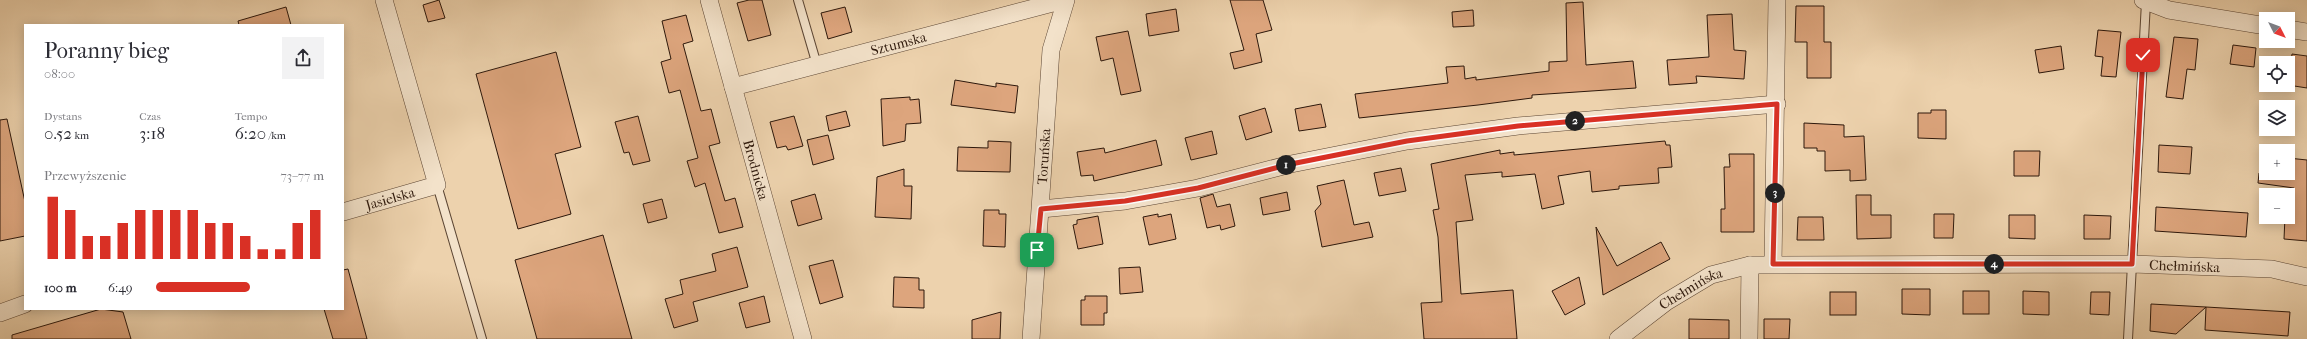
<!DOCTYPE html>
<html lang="pl">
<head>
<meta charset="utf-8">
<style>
	:root { --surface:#fff; --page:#f2f2f3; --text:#2b2b33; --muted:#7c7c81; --accent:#d93025 }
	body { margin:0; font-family:"IM FELL French Canon",serif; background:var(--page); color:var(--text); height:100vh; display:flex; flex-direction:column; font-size:15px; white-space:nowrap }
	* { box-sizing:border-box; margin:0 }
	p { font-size:13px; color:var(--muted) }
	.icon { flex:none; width:22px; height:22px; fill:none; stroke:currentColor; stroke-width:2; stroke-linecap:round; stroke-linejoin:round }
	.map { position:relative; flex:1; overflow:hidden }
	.panel { position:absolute; left:24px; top:24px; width:320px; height:286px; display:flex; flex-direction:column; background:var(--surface); border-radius:0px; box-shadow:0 2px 10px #0003 }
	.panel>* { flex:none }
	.needle { width:26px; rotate:132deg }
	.fabs { position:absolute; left:2259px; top:12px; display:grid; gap:8px }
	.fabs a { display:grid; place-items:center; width:36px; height:36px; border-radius:0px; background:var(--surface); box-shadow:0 2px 10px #0003; font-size:20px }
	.pin { position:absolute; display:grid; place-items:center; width:34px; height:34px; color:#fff; margin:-17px; border-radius:8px; box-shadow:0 2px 6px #0006 }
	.km { position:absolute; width:20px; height:20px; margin:-10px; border-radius:50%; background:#222; color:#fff; font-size:11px; line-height:20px; text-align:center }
	.round { display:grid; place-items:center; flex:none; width:42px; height:42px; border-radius:0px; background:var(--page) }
	.head { display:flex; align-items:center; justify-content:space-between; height:68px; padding:0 20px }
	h1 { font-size:22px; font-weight:600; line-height:30px }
	.stats { display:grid; grid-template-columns:repeat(3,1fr); gap:6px; height:68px; padding:4px 20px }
	.stats div { display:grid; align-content:center }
	.stats b { font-size:17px; font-weight:600 }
	.stats small { font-size:11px; font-weight:400 }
	.stats p { font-size:11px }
	.chart { height:112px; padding:8px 20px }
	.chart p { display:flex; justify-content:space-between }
	.chart svg { width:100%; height:72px; margin-top:4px; stroke:var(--accent); stroke-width:6 }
	ul { padding:0 20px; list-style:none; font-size:13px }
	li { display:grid; grid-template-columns:64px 48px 1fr; align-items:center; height:30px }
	li i { height:10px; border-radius:5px; background:var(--accent) }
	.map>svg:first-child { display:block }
	.building { fill:#dda57d; stroke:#2c170b }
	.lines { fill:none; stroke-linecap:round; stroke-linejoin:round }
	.lane-casing { stroke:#5c4634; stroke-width:10 }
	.street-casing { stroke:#5c4634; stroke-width:18 }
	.lane { stroke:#f3e2ca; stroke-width:8 }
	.street { stroke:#f3e2ca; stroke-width:17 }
	.route-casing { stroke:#fff; stroke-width:8 }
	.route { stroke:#d93025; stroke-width:5 }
	.labels { text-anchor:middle; stroke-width:3; stroke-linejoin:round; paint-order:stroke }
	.street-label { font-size:14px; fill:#2c170b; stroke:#f3e2ca }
</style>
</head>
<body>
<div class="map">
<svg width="2307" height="339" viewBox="0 0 2307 339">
	<rect width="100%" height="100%" fill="#edd2ad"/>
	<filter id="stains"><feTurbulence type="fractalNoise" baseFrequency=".005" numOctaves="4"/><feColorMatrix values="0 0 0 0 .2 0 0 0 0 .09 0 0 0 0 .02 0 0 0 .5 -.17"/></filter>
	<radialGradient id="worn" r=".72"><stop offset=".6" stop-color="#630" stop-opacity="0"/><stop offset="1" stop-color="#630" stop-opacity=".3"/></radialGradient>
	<g class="building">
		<path d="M 439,0 L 445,18 L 428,22 L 423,5 Z"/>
		<path d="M 749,0 L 762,0 L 771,35 L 748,41 L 737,3 Z"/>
		<path d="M 1230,0 L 1263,0 L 1272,30 L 1256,34 L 1262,62 L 1234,69 L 1230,53 L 1244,50 Z"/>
		<path d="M 1583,2 L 1586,65 L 1633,61 L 1636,88 L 1532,95 L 1532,98 L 1478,105 L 1359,118 L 1355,94 L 1448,83 L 1446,67 L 1464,66 L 1465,79 L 1476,77 L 1476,80 L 1549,71 L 1549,62 L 1567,61 L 1566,3 Z"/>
		<path d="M 1796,6 L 1824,6 L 1824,42 L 1831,42 L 1831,78 L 1807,78 L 1807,42 L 1795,42 Z"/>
		<path d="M 286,7 L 291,25 L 239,25 L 238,21 Z"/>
		<path d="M 845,7 L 852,32 L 828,39 L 821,13 Z"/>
		<path d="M 1176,9 L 1179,31 L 1149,36 L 1146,14 Z"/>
		<path d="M 1473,10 L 1474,26 L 1453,27 L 1452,12 Z"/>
		<path d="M 1732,14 L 1734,50 L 1746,51 L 1744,79 L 1696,76 L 1697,83 L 1669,85 L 1667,60 L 1709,57 L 1707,15 Z"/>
		<path d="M 686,15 L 693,41 L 683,44 L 701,111 L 711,109 L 720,143 L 709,146 L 725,201 L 735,198 L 743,227 L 719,233 L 705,183 L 695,187 L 687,161 L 698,158 L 680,90 L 669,93 L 661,62 L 671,59 L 662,21 Z"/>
		<path d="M 2098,30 L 2121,32 L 2116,77 L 2101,76 L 2103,57 L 2095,56 Z"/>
		<path d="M 1128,31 L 1141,91 L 1121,95 L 1113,58 L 1101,61 L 1096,37 Z"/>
		<path d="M 2174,37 L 2198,39 L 2195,70 L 2187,69 L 2183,99 L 2166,97 Z"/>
		<path d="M 2233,45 L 2256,48 L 2254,67 L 2230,64 Z"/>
		<path d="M 2061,46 L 2064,69 L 2039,73 L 2035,50 Z"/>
		<path d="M 556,52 L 581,147 L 555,154 L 571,214 L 518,229 L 476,74 Z"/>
		<path d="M 2292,54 L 2307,56 L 2307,88 L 2288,85 Z"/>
		<path d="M 955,80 L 996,87 L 996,83 L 1018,86 L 1015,113 L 951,105 Z"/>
		<path d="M 910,97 L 910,100 L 919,99 L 921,123 L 906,124 L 905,141 L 883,146 L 881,99 Z"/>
		<path d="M 1321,104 L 1326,127 L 1299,131 L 1295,109 Z"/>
		<path d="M 1265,108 L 1272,132 L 1246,140 L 1239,116 Z"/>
		<path d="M 1931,110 L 1946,110 L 1946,139 L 1918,138 L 1918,113 L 1931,113 Z"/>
		<path d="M 846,111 L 850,126 L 829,131 L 826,116 Z"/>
		<path d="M 638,116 L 650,161 L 633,165 L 629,152 L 624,153 L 615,122 Z"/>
		<path d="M 794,116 L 803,146 L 788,150 L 786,146 L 777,148 L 770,122 Z"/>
		<path d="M 7,119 L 25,202 L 25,236 L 0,241 L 0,120 Z"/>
		<path d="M 1804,123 L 1844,125 L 1844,137 L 1864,136 L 1866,180 L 1850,181 L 1850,170 L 1825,171 L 1825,151 L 1817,151 L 1817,148 L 1804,148 Z"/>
		<path d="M 1212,131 L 1217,154 L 1191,160 L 1185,138 Z"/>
		<path d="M 828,135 L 834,159 L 813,165 L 807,140 Z"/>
		<path d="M 1156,140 L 1162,165 L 1094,181 L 1093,175 L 1081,176 L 1077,152 L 1104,148 L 1105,153 Z"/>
		<path d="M 988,141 L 1011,142 L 1010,172 L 957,171 L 958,147 L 988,148 Z"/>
		<path d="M 1665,141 L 1666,145 L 1670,145 L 1672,167 L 1658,168 L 1659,183 L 1619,186 L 1619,189 L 1592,192 L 1590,171 L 1558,176 L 1564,204 L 1542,209 L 1535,174 L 1502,177 L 1502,172 L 1465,175 L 1473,220 L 1456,222 L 1461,294 L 1513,290 L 1517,339 L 1424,339 L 1421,303 L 1442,302 L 1438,237 L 1433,210 L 1439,209 L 1431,164 L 1500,150 L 1500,154 L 1514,152 L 1514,155 Z"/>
		<path d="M 2159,145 L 2192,147 L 2190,174 L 2158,172 Z"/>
		<path d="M 2014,151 L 2040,151 L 2039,176 L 2014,176 Z"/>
		<path d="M 1729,154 L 1754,154 L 1754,232 L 1721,232 L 1721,209 L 1725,209 L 1724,167 L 1730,167 Z"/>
		<path d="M 2288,158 L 2307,160 L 2307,241 L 2284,239 L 2285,217 L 2291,216 L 2294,188 L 2258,183 L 2259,173 L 2288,173 Z"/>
		<path d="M 1401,168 L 1406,191 L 1379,196 L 1374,173 Z"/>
		<path d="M 904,169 L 904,186 L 912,186 L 911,219 L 875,217 L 877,177 Z"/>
		<path d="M 1344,180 L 1354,225 L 1369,222 L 1373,237 L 1322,247 L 1315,211 L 1321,204 L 1317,186 Z"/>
		<path d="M 1287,192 L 1290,210 L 1263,215 L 1260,198 Z"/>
		<path d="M 815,194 L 822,219 L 798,226 L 791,201 Z"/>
		<path d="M 1213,194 L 1217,207 L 1230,204 L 1235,226 L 1221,230 L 1220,225 L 1207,228 L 1200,198 Z"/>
		<path d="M 1856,195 L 1871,195 L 1871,215 L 1891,215 L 1891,238 L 1857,239 Z"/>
		<path d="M 662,199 L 667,218 L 648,223 L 643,204 Z"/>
		<path d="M 2156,207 L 2248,213 L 2246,237 L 2155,231 Z"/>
		<path d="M 984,210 L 999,210 L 999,214 L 1006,214 L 1005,247 L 983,246 Z"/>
		<path d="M 1158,214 L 1158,217 L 1171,214 L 1176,239 L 1149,245 L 1143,217 Z"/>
		<path d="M 1934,214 L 1954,214 L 1953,238 L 1934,238 Z"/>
		<path d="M 2009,215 L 2035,215 L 2035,239 L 2009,238 Z"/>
		<path d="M 2084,215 L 2111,216 L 2110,239 L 2084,239 Z"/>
		<path d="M 1098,216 L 1103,244 L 1078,249 L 1073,225 L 1077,224 L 1077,220 Z"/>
		<path d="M 1798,217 L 1823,217 L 1824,240 L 1797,240 Z"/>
		<path d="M 1596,227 L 1617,266 L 1661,242 L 1670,259 L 1603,295 Z"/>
		<path d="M 603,235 L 632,339 L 537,339 L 515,260 Z"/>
		<path d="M 737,247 L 748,287 L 693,302 L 698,321 L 674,328 L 665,299 L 683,294 L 680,280 L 716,271 L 712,254 Z"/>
		<path d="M 833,260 L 843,297 L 820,304 L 809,266 Z"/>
		<path d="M 1140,267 L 1143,292 L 1120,294 L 1119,268 Z"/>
		<path d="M 348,269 L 367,339 L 333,339 L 324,309 L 343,309 L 343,270 Z"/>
		<path d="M 894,277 L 919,278 L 919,290 L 924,290 L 924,308 L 893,307 Z"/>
		<path d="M 1579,277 L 1585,304 L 1565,315 L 1552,291 Z"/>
		<path d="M 1902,289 L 1930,289 L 1930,315 L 1902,314 Z"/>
		<rect x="1963" y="291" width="26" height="23"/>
		<path d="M 2023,291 L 2049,292 L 2049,315 L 2023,314 Z"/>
		<rect x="1830" y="292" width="26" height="23"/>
		<path d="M 2091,292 L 2110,292 L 2109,315 L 2090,314 Z"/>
		<path d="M 764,296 L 770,322 L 746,328 L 739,303 Z"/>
		<path d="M 1085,296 L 1107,296 L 1107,313 L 1104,313 L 1104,325 L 1081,325 L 1081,300 L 1085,300 Z"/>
		<path d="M 2151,304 L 2206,307 L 2290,312 L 2288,336 L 2205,330 L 2206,307 L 2176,334 L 2150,331 Z"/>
		<path d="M 101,309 L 123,312 L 131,339 L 12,339 L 12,335 Z"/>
		<path d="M 1001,312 L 1000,339 L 972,339 L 972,320 Z"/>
		<path d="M 1689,319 L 1729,320 L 1729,339 L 1689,339 Z"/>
		<path d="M 1764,319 L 1790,319 L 1789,339 L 1764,339 Z"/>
	</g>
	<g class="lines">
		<g class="lane-casing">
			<g id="lane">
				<path d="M 798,0 L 817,65"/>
				<path d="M 437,185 L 482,339"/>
				<path d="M 2128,339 L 2146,2"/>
			</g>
		</g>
		<g class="street-casing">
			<g id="street">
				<path id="s1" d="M 709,0 L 803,339"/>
				<path d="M 2143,0 L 2169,10 L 2266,26"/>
				<path d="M 2288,29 L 2307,32"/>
				<path id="s2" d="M 733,87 L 1064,0"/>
				<path d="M 1041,209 L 1125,201 L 1198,188 L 1291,164 L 1407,141 L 1518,126 L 1777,104"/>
				<path id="s3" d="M 343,212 L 437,185 L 384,0"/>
				<path d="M 1773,264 L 1777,0"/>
				<path d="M 0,313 L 25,304"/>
				<path id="s4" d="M 1031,339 L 1051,50 L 1066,0"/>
				<path id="s5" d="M 1618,339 L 1666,302 L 1711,275 L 1750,265 L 2132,264 L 2272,269 L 2307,277"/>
				<path d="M 1749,339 L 1750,265"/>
			</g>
		</g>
		<use href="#lane" class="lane"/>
		<use href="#street" class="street"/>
	</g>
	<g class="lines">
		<g class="route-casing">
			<path id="route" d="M 1037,250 L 1041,209 L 1125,201 L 1198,188 L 1291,164 L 1407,141 L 1518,126 L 1777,104 L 1773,264 L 2132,264 L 2143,55"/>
		</g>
		<use href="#route" class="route"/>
	</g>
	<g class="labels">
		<g class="street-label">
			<text dy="5" stroke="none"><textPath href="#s2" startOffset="171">Sztumska</textPath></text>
			<text dy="5" stroke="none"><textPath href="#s4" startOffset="183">Toruńska</textPath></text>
			<text dy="5" stroke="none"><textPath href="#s1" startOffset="176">Brodnicka</textPath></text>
			<text dy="5" stroke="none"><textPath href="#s3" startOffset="49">Jasielska</textPath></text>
			<text dy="5" stroke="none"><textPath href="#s5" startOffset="588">Chełmińska</textPath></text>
			<text dy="5" stroke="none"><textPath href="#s5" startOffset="89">Chełmińska</textPath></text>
		</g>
	</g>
	<rect width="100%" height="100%" filter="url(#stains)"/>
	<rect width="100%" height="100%" fill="url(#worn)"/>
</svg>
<div class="fabs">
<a><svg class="needle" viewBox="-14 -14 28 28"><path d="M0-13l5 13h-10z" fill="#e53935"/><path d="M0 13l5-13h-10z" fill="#7c7c81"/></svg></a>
<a><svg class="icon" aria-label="locate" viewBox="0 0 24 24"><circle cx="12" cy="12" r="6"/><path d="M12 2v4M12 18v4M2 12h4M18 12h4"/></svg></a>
<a><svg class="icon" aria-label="layers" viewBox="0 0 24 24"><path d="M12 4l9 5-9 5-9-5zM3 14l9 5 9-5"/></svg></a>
<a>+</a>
<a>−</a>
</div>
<div class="pin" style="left:1037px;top:250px;background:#1e9e55"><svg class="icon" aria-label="arrive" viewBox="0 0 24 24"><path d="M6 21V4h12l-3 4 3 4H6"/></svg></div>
<div class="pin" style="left:2143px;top:55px;background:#d93025"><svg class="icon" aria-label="check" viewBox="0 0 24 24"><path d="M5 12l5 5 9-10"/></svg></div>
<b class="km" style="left:1286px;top:165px">1</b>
<b class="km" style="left:1575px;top:121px">2</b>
<b class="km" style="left:1775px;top:193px">3</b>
<b class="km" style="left:1994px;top:264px">4</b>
<section class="panel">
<div class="head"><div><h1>Poranny bieg</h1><p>08:00</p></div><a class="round"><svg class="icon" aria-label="share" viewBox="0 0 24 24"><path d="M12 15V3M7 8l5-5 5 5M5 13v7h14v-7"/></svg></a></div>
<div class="stats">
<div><p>Dystans</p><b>0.52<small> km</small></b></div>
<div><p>Czas</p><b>3:18</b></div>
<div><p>Tempo</p><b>6:20<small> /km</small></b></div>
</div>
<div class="chart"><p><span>Przewyższenie</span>73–77 m</p>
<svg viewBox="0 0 160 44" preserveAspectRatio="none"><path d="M5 44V6M15 44V14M25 44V30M35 44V30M45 44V22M55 44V14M65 44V14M75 44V14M85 44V14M95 44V22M105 44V22M115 44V30M125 44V38M135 44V38M145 44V22M155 44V14"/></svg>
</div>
<ul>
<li><b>100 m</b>6:49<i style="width:56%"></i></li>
</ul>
</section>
</div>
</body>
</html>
